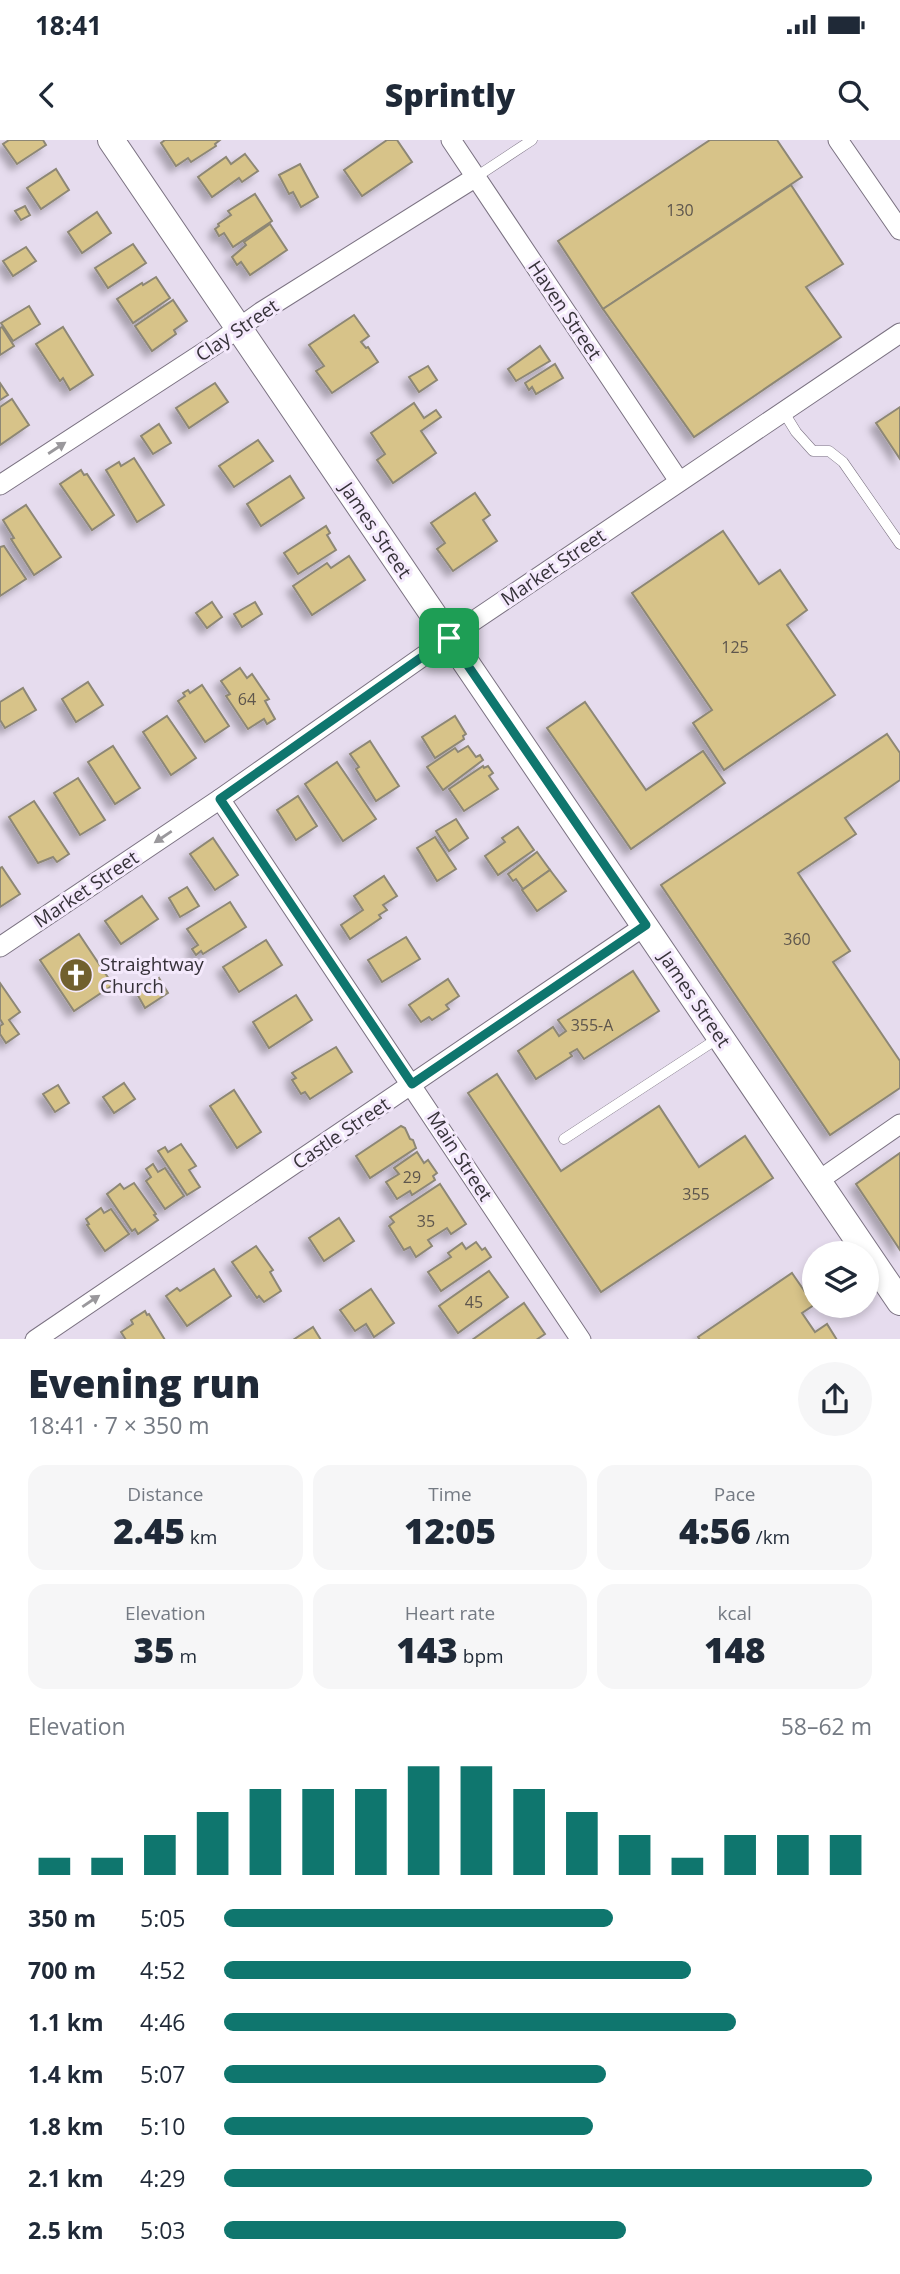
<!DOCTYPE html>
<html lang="en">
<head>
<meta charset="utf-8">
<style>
	:root { --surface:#fff; --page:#f6f6f7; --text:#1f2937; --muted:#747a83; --accent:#0f766e }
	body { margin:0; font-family:"Open Sans",sans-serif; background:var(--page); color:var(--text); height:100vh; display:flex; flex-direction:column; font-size:26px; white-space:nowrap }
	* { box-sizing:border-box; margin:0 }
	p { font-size:23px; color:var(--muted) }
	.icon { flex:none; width:38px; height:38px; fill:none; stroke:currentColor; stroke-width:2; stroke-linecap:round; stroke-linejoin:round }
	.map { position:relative; height:1199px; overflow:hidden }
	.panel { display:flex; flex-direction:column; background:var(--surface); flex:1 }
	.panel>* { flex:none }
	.buttons { position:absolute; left:802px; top:1101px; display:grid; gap:14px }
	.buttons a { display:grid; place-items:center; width:77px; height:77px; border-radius:50%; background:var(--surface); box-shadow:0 4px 10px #0003; font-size:35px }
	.pin { position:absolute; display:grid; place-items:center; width:60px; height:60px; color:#fff; margin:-30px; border-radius:14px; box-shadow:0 4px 10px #0006 }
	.round { display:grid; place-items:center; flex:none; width:74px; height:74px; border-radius:37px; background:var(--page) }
	.summary { display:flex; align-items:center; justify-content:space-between; height:119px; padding:0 28px }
	h1 { font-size:38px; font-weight:800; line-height:52px }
	.stats { display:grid; grid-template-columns:repeat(3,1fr); gap:10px; height:119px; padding:7px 28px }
	.stats div { display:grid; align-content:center; border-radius:18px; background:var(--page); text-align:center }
	.stats b { font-size:35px; font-weight:800 }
	.stats small { font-size:19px; font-weight:400 }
	.stats p { font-size:19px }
	.chart { height:196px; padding:14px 28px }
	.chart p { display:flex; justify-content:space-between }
	.chart svg { width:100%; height:126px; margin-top:7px; stroke:var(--accent); stroke-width:6 }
	ul { padding:0 28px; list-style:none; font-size:23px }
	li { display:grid; grid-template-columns:112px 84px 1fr; align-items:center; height:52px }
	li i { height:18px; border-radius:9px; background:var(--accent) }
	.status { display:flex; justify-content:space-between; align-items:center; height:49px; padding:0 35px; background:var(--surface); direction:ltr }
	.status svg { height:19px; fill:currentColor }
	header { display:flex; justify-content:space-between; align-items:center; height:91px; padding:0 28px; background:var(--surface); font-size:32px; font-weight:800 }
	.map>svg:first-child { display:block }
	.building { fill:#d7c389; stroke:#8d8775; stroke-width:2; filter:url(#shadow) }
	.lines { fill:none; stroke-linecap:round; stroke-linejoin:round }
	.lane-casing { stroke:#7b7282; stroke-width:11 }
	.street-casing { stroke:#7b7282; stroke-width:21 }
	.secondary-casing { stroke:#7b7282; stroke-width:28 }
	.lane { stroke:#fff; stroke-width:10 }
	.street { stroke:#fff; stroke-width:19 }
	.secondary { stroke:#fff; stroke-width:26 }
	.oneway { fill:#9a989c }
	.route-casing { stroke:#fff; stroke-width:14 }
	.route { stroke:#0f766e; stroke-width:9 }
	.labels { text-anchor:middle; stroke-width:6; stroke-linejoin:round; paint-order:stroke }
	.number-label { font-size:16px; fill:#5e564d }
	.street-label { font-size:19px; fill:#363239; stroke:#f4e9fc }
	.poi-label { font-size:19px; fill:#363239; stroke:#f4e9fc; text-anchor:start }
</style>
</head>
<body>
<div class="status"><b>18:41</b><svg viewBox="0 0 49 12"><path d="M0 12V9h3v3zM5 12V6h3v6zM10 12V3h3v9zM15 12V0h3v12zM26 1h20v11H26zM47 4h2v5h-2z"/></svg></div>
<header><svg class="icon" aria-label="back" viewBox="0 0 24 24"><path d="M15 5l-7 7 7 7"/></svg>Sprintly<svg class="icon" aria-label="search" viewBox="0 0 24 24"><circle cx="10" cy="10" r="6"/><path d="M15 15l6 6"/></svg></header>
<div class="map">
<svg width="900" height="1200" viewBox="0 0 900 1200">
	<defs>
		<filter id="shadow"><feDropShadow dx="-6" dy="6" stdDeviation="3.5" flood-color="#0004"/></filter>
	</defs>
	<rect width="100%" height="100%" fill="#e6dcee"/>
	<g class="building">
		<path d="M 9,0 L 43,0 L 46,5 L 17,24 L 3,4 Z"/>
		<path d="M 165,0 L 220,0 L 215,4 L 216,6 L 191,22 L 188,18 L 176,26 L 161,3 Z"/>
		<path d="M 387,0 L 397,0 L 412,22 L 362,56 L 344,30 Z"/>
		<path d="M 710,0 L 777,0 L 802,37 L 603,169 L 558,101 Z"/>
		<path d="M 245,14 L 258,31 L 242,42 L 239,38 L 212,57 L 198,37 L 226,17 L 231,24 Z"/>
		<path d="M 300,24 L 318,57 L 301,67 L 293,52 L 289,54 L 279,35 Z"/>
		<path d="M 56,29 L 69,50 L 41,69 L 27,48 Z"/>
		<path d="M 791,45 L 843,124 L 806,147 L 841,197 L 694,297 L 603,169 Z"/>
		<path d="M 255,54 L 272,81 L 233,107 L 224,93 L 219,96 L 215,89 L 219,86 L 218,84 L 231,75 L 228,71 Z"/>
		<path d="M 25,66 L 30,75 L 21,80 L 15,71 Z"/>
		<path d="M 97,72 L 111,93 L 82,113 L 68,92 Z"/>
		<path d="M 270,84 L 287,110 L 250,135 L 241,122 L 237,125 L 232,117 L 246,105 L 244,102 Z"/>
		<path d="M 133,104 L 146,123 L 108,148 L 95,128 Z"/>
		<path d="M 26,107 L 36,121 L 13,136 L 3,121 Z"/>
		<path d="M 156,137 L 170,158 L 133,183 L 117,159 L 142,143 L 143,145 Z"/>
		<path d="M 173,160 L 187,181 L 174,190 L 176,194 L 152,211 L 135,186 Z"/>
		<path d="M 29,166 L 40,184 L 13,201 L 1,183 Z"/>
		<path d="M 354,175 L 369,196 L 361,202 L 366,208 L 368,207 L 378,222 L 332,253 L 316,231 L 324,226 L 309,205 Z"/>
		<path d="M 2,187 L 14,206 L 0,215 L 0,188 Z"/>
		<path d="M 63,187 L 93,235 L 70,250 L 63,238 L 60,241 L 36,204 Z"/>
		<path d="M 540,206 L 550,221 L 516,241 L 508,229 Z"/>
		<path d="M 555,224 L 563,238 L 536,254 L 532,247 L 529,250 L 525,243 Z"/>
		<path d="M 428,226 L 437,240 L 419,252 L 409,237 Z"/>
		<path d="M 0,243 L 8,255 L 0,260 Z"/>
		<path d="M 215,243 L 228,262 L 189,288 L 176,268 Z"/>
		<path d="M 12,259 L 29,285 L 0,305 L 0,267 Z"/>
		<path d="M 414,263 L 424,278 L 436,270 L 441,277 L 421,291 L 436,313 L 393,343 L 377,320 L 385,314 L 371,293 Z"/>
		<path d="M 900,267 L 900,319 L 876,283 Z"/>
		<path d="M 159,284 L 171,303 L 153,314 L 141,296 Z"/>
		<path d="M 258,300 L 273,321 L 234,347 L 219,326 Z"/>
		<path d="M 134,318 L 164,365 L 137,382 L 106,330 L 119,322 L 121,326 Z"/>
		<path d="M 81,330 L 84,335 L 87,334 L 114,375 L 92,390 L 60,344 Z"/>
		<path d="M 290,336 L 304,358 L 261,386 L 247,364 Z"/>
		<path d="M 475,353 L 490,375 L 483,380 L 497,401 L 453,431 L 437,409 L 445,403 L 431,383 Z"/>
		<path d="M 26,365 L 61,417 L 34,435 L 11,399 L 14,398 L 3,380 Z"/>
		<path d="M 326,386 L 330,393 L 327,395 L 336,410 L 298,434 L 284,413 Z"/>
		<path d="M 723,391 L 759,444 L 780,430 L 807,470 L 787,485 L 835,555 L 724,630 L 693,583 L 712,570 L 632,453 Z"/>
		<path d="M 4,406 L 26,439 L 0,456 L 0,407 Z"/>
		<path d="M 349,416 L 365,440 L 312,475 L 293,446 L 327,423 L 331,428 Z"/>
		<path d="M 212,462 L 222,477 L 207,488 L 196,473 Z"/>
		<path d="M 255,462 L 262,474 L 242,487 L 234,474 Z"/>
		<path d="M 240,528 L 247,538 L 252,534 L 269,559 L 265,561 L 275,579 L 267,584 L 264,579 L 248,589 L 226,556 L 230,554 L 221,541 Z"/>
		<path d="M 88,542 L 103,565 L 76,582 L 62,559 Z"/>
		<path d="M 202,545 L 229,586 L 205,602 L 178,561 L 185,556 L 183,553 L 188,550 L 190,553 Z"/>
		<path d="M 23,548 L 36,570 L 5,588 L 0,580 L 0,562 Z"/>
		<path d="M 585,562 L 646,650 L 703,611 L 725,643 L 631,709 L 547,588 Z"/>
		<path d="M 167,576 L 196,618 L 171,635 L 143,592 Z"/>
		<path d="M 455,576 L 466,594 L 463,596 L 464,599 L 435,618 L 422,597 Z"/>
		<path d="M 887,594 L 900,613 L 900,640 L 845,678 L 856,694 L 798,733 L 850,811 L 833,822 L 900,921 L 900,948 L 830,995 L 661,745 Z"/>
		<path d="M 370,601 L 399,646 L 376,661 L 356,629 L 359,627 L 350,614 Z"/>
		<path d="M 113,606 L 140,648 L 115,664 L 88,622 Z"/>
		<path d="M 468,606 L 476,617 L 480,615 L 483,620 L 443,650 L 427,627 L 455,608 L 458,612 Z"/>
		<path d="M 337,622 L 376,679 L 343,701 L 305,644 Z"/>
		<path d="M 483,626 L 484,628 L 488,626 L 493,633 L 489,636 L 498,649 L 464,671 L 449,649 Z"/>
		<path d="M 78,638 L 105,680 L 80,695 L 54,653 Z"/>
		<path d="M 298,656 L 317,686 L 296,700 L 277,670 Z"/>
		<path d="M 34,661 L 69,714 L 57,722 L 53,717 L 38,723 L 9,677 Z"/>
		<path d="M 456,679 L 468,698 L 449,711 L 436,691 Z"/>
		<path d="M 518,687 L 534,710 L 498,735 L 485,716 L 505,702 L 502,698 Z"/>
		<path d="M 435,697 L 456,729 L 437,741 L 417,708 Z"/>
		<path d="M 213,698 L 238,735 L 215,750 L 190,714 Z"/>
		<path d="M 537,712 L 550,730 L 523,749 L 516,739 L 513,741 L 508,734 Z"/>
		<path d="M 2,727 L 20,754 L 0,767 L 0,728 Z"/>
		<path d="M 550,730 L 566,751 L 537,771 L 522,750 Z"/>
		<path d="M 384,736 L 397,756 L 383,765 L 387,770 L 379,775 L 381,778 L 350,799 L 341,785 L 363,770 L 354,756 Z"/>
		<path d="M 187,747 L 199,766 L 180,777 L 169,758 Z"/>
		<path d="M 142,756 L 158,779 L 121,804 L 105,781 Z"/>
		<path d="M 230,762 L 246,787 L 203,814 L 201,811 L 196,815 L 192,809 L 198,805 L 187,789 Z"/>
		<path d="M 79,794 L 113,845 L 74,871 L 40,820 Z"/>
		<path d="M 406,797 L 420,819 L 382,842 L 368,820 Z"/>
		<path d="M 266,800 L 282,825 L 239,852 L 223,827 Z"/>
		<path d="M 633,831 L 659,871 L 584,919 L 577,909 L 570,913 L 572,916 L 536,939 L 518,911 L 553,887 L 559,896 L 566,891 L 558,880 Z"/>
		<path d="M 159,838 L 168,853 L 145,868 L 136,852 Z"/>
		<path d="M 448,839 L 459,856 L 446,865 L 449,869 L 432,880 L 429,877 L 421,882 L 409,865 Z"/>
		<path d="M 0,843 L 20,872 L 9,880 L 19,894 L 6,903 L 0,894 L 0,886 L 3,884 L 0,879 Z"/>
		<path d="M 296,855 L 312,880 L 269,908 L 253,882 Z"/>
		<path d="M 336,907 L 352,932 L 310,959 L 305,952 L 301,954 L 292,940 L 296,938 L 292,933 Z"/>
		<path d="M 497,934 L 561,1031 L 659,966 L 699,1027 L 745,996 L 773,1038 L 601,1152 L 468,953 Z"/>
		<path d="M 124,943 L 135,959 L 114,973 L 103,957 Z"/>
		<path d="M 58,945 L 69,963 L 55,972 L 43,954 Z"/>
		<path d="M 234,950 L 261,992 L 237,1008 L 210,966 Z"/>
		<path d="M 401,986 L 405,988 L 410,999 L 413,1000 L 416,1008 L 370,1038 L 356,1016 Z"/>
		<path d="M 181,1004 L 196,1026 L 189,1030 L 200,1047 L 187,1055 L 158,1011 L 165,1007 L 168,1012 Z"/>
		<path d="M 417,1012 L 424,1023 L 428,1020 L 437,1033 L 433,1036 L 435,1040 L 412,1055 L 410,1051 L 397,1059 L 386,1042 L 399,1034 L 394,1028 Z"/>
		<path d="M 900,1013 L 900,1110 L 856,1044 Z"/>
		<path d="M 153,1024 L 158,1032 L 165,1028 L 184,1056 L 165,1069 L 146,1041 L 151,1037 L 146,1029 Z"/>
		<path d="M 134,1043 L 156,1074 L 154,1075 L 158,1080 L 138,1094 L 135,1089 L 132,1091 L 107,1054 L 120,1044 L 124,1049 Z"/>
		<path d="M 440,1044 L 466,1084 L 451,1094 L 447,1088 L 428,1100 L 432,1106 L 416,1117 L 410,1107 L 404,1110 L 389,1086 L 394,1082 L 390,1077 Z"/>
		<path d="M 101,1068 L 104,1073 L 111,1069 L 129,1094 L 105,1111 L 87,1085 L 89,1084 L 86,1079 Z"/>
		<path d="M 339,1078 L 354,1101 L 324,1121 L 309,1098 Z"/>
		<path d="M 476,1102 L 482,1110 L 485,1108 L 491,1117 L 441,1151 L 428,1132 L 451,1117 L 448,1113 L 462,1103 L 466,1109 Z"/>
		<path d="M 256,1106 L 273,1130 L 270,1132 L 281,1151 L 264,1162 L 259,1156 L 257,1158 L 232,1122 Z"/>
		<path d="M 214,1129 L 231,1156 L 187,1186 L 166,1156 L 177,1148 L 180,1151 Z"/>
		<path d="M 489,1131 L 508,1157 L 458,1193 L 439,1166 Z"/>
		<path d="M 792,1133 L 814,1165 L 802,1173 L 815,1192 L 827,1184 L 837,1200 L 700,1200 L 698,1197 Z"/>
		<path d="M 371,1149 L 394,1183 L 374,1197 L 366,1184 L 355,1191 L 340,1170 Z"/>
		<path d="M 524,1163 L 545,1194 L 536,1200 L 472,1200 Z"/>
		<path d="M 145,1171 L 147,1175 L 149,1174 L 165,1200 L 126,1200 L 121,1192 L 133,1184 L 131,1180 Z"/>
		<path d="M 313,1187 L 321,1200 L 293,1200 Z"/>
	</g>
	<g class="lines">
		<g class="lane-casing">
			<g id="lane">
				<path d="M 476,37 L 532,0"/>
				<path d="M 783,271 L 796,292 L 813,311 L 829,311 L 843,322 L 900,404"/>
				<path d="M 564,999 L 720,897"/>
			</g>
		</g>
		<g class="street-casing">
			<g id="street">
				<path d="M 451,0 L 679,341"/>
				<path d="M 838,0 L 900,90"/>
				<path d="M 0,345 L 215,205 L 261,172 L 476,37"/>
				<path d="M 220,659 L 581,1200"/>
				<path d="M 0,807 L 220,659 L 469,484 L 900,193"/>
				<path d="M 818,1041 L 900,984"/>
				<path d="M 35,1200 L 646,785"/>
			</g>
		</g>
		<g class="secondary-casing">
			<path id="secondary" d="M 111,0 L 900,1162"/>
		</g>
		<use href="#lane" class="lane"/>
		<use href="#street" class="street"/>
		<use href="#secondary" class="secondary"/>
	</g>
	<defs><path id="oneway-solid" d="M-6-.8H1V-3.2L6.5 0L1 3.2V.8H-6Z" transform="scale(1.75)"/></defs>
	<g class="oneway">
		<use href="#oneway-solid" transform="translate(57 308) rotate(-33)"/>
		<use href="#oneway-solid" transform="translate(163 697) rotate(146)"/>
		<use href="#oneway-solid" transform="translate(91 1161) rotate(-34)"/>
	</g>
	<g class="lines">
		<g class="route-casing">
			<path id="route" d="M 449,498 L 646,785 L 412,944 L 220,659 Z"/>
		</g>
		<use href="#route" class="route"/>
	</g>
	<defs>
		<g id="church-disc" transform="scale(1.75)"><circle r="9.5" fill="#71602e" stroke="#f4e9fc"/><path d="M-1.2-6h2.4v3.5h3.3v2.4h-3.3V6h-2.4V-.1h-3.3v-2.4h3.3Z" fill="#fff"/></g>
	</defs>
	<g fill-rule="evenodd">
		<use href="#church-disc" x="76" y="835"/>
	</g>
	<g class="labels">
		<g class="number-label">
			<text x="680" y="76">130</text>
			<text x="735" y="513">125</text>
			<text x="247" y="565">64</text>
			<text x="797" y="805">360</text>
			<text x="592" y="891">355-A</text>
			<text x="412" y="1043">29</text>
			<text x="696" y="1060">355</text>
			<text x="426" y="1087">35</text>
			<text x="474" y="1168">45</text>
		</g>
		<g class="street-label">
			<text transform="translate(565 170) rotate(56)" y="7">Haven Street</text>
			<text transform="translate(237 190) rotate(-34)" y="7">Clay Street</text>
			<text transform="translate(376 390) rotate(56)" y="7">James Street</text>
			<text transform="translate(553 427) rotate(-34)" y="7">Market Street</text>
			<text transform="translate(86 749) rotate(-34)" y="7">Market Street</text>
			<text transform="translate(695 859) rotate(56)" y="7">James Street</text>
			<text transform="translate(341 993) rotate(-34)" y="7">Castle Street</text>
			<text transform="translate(460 1016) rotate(57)" y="7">Main Street</text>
		</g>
		<g class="poi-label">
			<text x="100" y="831">Straightway<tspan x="100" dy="22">Church</tspan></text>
		</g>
	</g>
</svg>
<div class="buttons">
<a><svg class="icon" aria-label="layers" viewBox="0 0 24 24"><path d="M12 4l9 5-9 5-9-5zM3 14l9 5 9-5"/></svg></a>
</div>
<div class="pin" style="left:449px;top:498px;background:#1e9e55"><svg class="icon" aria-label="arrive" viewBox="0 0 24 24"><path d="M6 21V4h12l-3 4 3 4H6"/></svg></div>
</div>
<section class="panel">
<div class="summary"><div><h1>Evening run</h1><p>18:41 · 7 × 350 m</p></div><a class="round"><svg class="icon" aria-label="share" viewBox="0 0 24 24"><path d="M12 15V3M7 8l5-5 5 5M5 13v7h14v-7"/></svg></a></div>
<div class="stats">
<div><p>Distance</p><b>2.45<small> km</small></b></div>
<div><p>Time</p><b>12:05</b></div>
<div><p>Pace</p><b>4:56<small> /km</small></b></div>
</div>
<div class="stats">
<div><p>Elevation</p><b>35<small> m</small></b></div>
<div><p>Heart rate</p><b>143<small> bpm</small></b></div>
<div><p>kcal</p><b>148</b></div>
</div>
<div class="chart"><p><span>Elevation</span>58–62 m</p>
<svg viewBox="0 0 160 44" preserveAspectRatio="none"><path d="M5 44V38M15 44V38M25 44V30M35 44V22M45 44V14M55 44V14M65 44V14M75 44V6M85 44V6M95 44V14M105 44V22M115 44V30M125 44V38M135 44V30M145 44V30M155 44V30"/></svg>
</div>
<ul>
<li><b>350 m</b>5:05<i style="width:60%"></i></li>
<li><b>700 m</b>4:52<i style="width:72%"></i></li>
<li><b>1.1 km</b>4:46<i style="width:79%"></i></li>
<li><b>1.4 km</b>5:07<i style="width:59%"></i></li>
<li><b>1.8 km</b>5:10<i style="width:57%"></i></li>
<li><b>2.1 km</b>4:29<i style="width:100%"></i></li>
<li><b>2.5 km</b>5:03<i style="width:62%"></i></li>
</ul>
</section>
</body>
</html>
